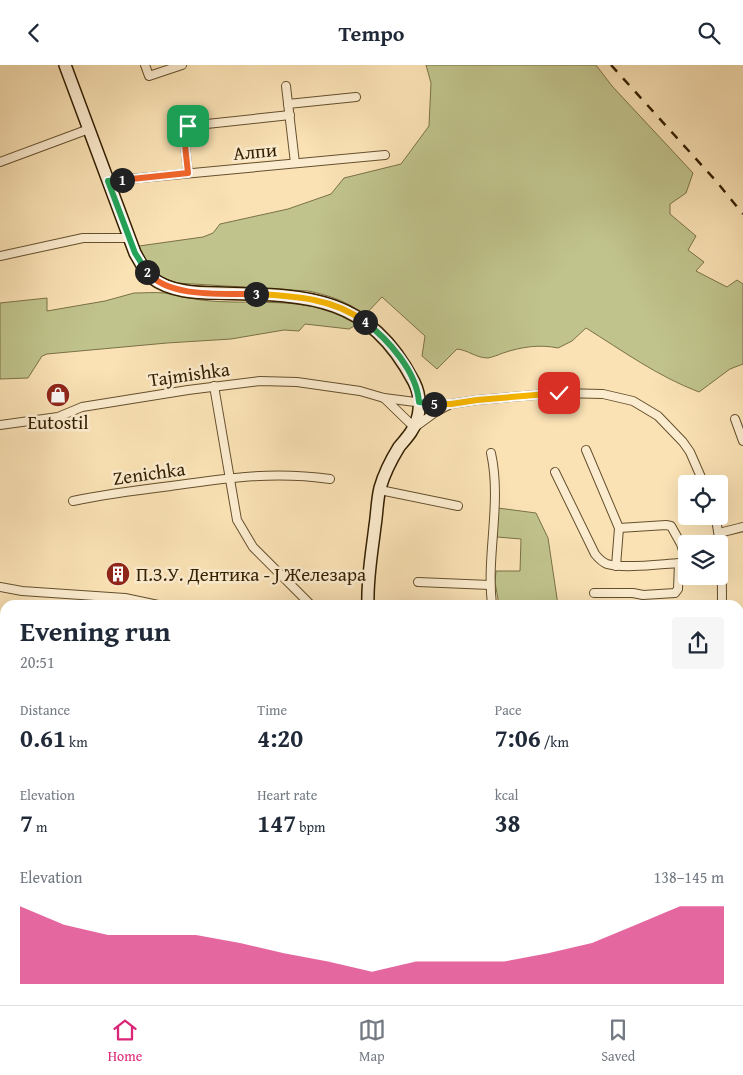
<!DOCTYPE html>
<html lang="en">
<head>
<meta charset="utf-8">
<style>
	:root { --surface:#fff; --page:#f6f6f7; --text:#1f2937; --muted:#747a83; --line:#e0e1e3; --accent:#db2777 }
	body { margin:0; font-family:"Gentium Book Plus",serif; background:var(--page); color:var(--text); height:100vh; display:flex; flex-direction:column; font-size:19px; white-space:nowrap }
	* { box-sizing:border-box; margin:0 }
	p { font-size:16px; color:var(--muted) }
	.icon { flex:none; width:28px; height:28px; fill:none; stroke:currentColor; stroke-width:2; stroke-linecap:round; stroke-linejoin:round }
	.map { position:relative; flex:1; overflow:hidden }
	.details { position:absolute; left:0px; top:535px; width:744px; height:405px; display:flex; flex-direction:column; background:var(--surface); border-radius:15px 15px 0 0; box-shadow:0 5px 20px #0002 }
	.details>* { flex:none }
	.tools { position:absolute; left:678px; top:410px; display:grid; gap:10px }
	.tools a { display:grid; place-items:center; width:50px; height:50px; border-radius:5px; background:var(--surface); box-shadow:0 5px 20px #0002; font-size:25px }
	.pin { position:absolute; display:grid; place-items:center; width:42px; height:42px; color:#fff; margin:-21px; border-radius:10px; box-shadow:0 2px 8px #0006 }
	.km { position:absolute; width:25px; height:25px; margin:-12px; border-radius:50%; background:#222; color:#fff; font-size:14px; line-height:25px; text-align:center }
	.round { display:grid; place-items:center; flex:none; width:52px; height:52px; border-radius:5px; background:var(--page) }
	.overview { display:flex; align-items:center; justify-content:space-between; height:85px; padding:0 20px }
	h1 { font-size:28px; font-weight:600; line-height:38px }
	.metrics { display:grid; grid-template-columns:repeat(3,1fr); gap:8px; height:85px; padding:5px 20px }
	.metrics div { display:grid; align-content:center }
	.metrics b { font-size:25px; font-weight:600 }
	.metrics small { font-size:14px; font-weight:400 }
	.metrics p { font-size:14px }
	.chart { height:140px; padding:10px 20px }
	.chart p { display:flex; justify-content:space-between }
	.chart svg { width:100%; height:90px; margin-top:5px; fill:var(--accent); opacity:.7 }
	header { display:flex; justify-content:space-between; align-items:center; height:65px; padding:0 20px; background:var(--surface); font-size:22px; font-weight:600 }
	.menu { display:flex; justify-content:space-around; align-items:center; height:70px; border-top:1px solid var(--line); background:var(--surface); font-size:14px; color:var(--muted) }
	.menu a { display:grid; justify-items:center; gap:2px }
	.menu .on { color:var(--accent) }
	.map>svg:first-child { display:block }
	.green { fill:#c0c38c; stroke:#7a7146 }
	.lines { fill:none; stroke-linecap:round; stroke-linejoin:round }
	.street-casing { stroke:#65502d; stroke-width:10 }
	.secondary-casing { stroke:#331f00; stroke-width:14 }
	.street { stroke:#fceccf; stroke-width:8 }
	.secondary { stroke:#fceccf; stroke-width:11 }
	.rail { stroke:#331f00; stroke-width:2.5; stroke-dasharray:9 9; stroke-linecap:butt }
	.split-1-casing { stroke:#fff; stroke-width:10 }
	.split-2-casing { stroke:#fff; stroke-width:10 }
	.split-3-casing { stroke:#fff; stroke-width:10 }
	.split-4-casing { stroke:#fff; stroke-width:10 }
	.split-5-casing { stroke:#fff; stroke-width:10 }
	.split-6-casing { stroke:#fff; stroke-width:10 }
	.split-1 { stroke:#f0652b; stroke-width:6 }
	.split-2 { stroke:#22a559; stroke-width:6 }
	.split-3 { stroke:#f0652b; stroke-width:6 }
	.split-4 { stroke:#f5b400; stroke-width:6 }
	.split-5 { stroke:#22a559; stroke-width:6 }
	.split-6 { stroke:#f5b400; stroke-width:6 }
	.labels { text-anchor:middle; stroke-width:5; stroke-linejoin:round; paint-order:stroke }
	.street-label { font-size:19px; fill:#331f00; stroke:#fceccf }
	.poi-label { font-size:19px; fill:#331f00; stroke:#fceccf }
</style>
</head>
<body>
<header><svg class="icon" aria-label="back" viewBox="0 0 24 24"><path d="M15 5l-7 7 7 7"/></svg>Tempo<svg class="icon" aria-label="search" viewBox="0 0 24 24"><circle cx="10" cy="10" r="6"/><path d="M15 15l6 6"/></svg></header>
<div class="map">
<svg width="743" height="940" viewBox="0 0 743 940">
	<rect width="100%" height="100%" fill="#fae2b5"/>
	<filter id="stains"><feTurbulence type="fractalNoise" baseFrequency=".004" numOctaves="4"/><feColorMatrix values="0 0 0 0 .2 0 0 0 0 .09 0 0 0 0 .02 0 0 0 .5 -.17"/></filter>
	<radialGradient id="worn" r=".72"><stop offset=".6" stop-color="#630" stop-opacity="0"/><stop offset="1" stop-color="#630" stop-opacity=".3"/></radialGradient>
	<g class="green">
		<path d="M 426,0 L 596,0 L 612,21 L 693,108 L 686,128 L 670,139 L 670,149 L 696,171 L 688,185 L 704,197 L 696,206 L 727,222 L 737,215 L 743,219 L 743,299 L 730,304 L 699,327 C 657,311 623,286 586,263 L 572,276 L 558,283 C 539,279 521,282 503,288 C 498,290 493,292 488,293 C 476,293 468,285 457,284 L 437,304 L 422,291 L 425,271 L 382,232 L 365,250 C 348,237 329,230 308,226 L 177,218 C 158,213 146,200 139,181 L 203,172 L 213,168 L 220,159 L 288,144 L 331,129 L 344,113 L 401,99 L 429,61 L 431,18 Z"/>
		<path d="M 134,228 C 144,228 155,227 165,228 C 181,231 195,235 211,236 C 263,240 311,230 358,259 L 349,264 L 305,259 L 299,266 L 284,265 L 231,274 L 167,278 L 47,289 L 42,291 L 28,313 L 0,314 L 0,238 L 47,233 L 47,246 L 105,236 Z"/>
		<path d="M 498,443 L 536,448 L 548,473 L 558,540 L 499,540 L 495,517 L 496,506 L 520,506 L 521,474 L 497,472 Z"/>
		<path d="M 0,581 L 5,581 L 5,935 L 450,935 L 452,940 L 0,940 Z"/>
		<path d="M 743,775 L 743,822 L 739,818 L 739,782 Z"/>
	</g>
	<g class="lines">
		<g class="street-casing">
			<g id="street">
				<path d="M 145,0 L 149,11 L 182,0"/>
				<path d="M 286,21 L 295,98"/>
				<path d="M 288,39 L 356,32"/>
				<path d="M 0,97 L 89,64"/>
				<path d="M 188,108 L 184,71 L 185,65 L 188,61 L 290,50"/>
				<path d="M 108,116 L 385,90"/>
				<path d="M 0,191 L 83,173 L 130,173"/>
				<path d="M 214,321 L 237,455 L 253,482 L 311,540"/>
				<path d="M 384,333 L 414,362"/>
				<path d="M 735,354 L 743,376"/>
				<path d="M 0,360 L 58,352 L 82,342 L 188,325 L 260,316 L 297,317 L 360,326 L 384,333 L 431,339 L 451,339 L 477,335 L 559,328 L 603,329 L 633,336 L 658,351 L 683,377 L 690,387 L 704,419"/>
				<path d="M 415,362 L 437,346 L 449,340"/>
				<path d="M 586,385 L 619,463 L 616,501"/>
				<path d="M 491,388 C 502,438 486,489 492,540"/>
				<path d="M 555,407 L 595,489 C 599,494 602,497 607,499 C 624,504 661,499 679,498 L 686,496"/>
				<path d="M 380,425 L 458,441"/>
				<path d="M 73,436 C 105,429 138,425 171,421 C 227,413 273,406 330,414"/>
				<path d="M 715,451 C 722,480 722,510 722,540"/>
				<path d="M 619,463 L 666,460 L 671,461 L 681,479 L 686,495"/>
				<path d="M 719,468 L 743,462"/>
				<path d="M 418,517 L 490,520"/>
				<path d="M 0,522 L 22,526 L 125,533 L 158,540"/>
				<path d="M 594,528 L 633,528 L 643,530 L 675,528 L 678,524 L 679,498"/>
				<path d="M 739,673 L 743,673"/>
				<path d="M 739,863 L 743,863"/>
				<path d="M 566,935 L 569,940"/>
				<path d="M 609,935 L 611,940"/>
				<path d="M 667,935 L 669,940"/>
			</g>
		</g>
		<g class="secondary-casing">
			<g id="secondary">
				<path d="M 65,0 L 135,188 C 140,197 145,207 152,213 C 170,227 197,228 218,228 C 306,230 368,229 414,317 C 422,333 421,352 411,367 C 407,373 403,377 399,382 C 391,395 384,409 380,423 C 377,435 377,449 375,461 C 372,487 367,513 368,540"/>
				<path d="M 525,935 L 527,940"/>
			</g>
		</g>
		<use href="#street" class="street"/>
		<use href="#secondary" class="secondary"/>
		<path class="rail" d="M 611,0 L 716,116 L 743,149"/>
	</g>
	<g class="lines">
		<g class="split-1-casing">
			<path id="split-1" d="M 122,115 L 188,108 L 184,71 L 184,65 L 188,61"/>
		</g>
		<g class="split-2-casing">
			<path id="split-2" d="M 122,115 L 108,116 L 135,188 L 147,207"/>
		</g>
		<g class="split-3-casing">
			<path id="split-3" d="M 147,207 C 170,234 224,228 256,229"/>
		</g>
		<g class="split-4-casing">
			<path id="split-4" d="M 256,229 C 294,231 333,233 365,257"/>
		</g>
		<g class="split-5-casing">
			<path id="split-5" d="M 365,257 C 388,274 417,307 419,337 L 434,339"/>
		</g>
		<g class="split-6-casing">
			<path id="split-6" d="M 434,339 L 451,339 L 477,335 L 559,328"/>
		</g>
		<use href="#split-1" class="split-1"/>
		<use href="#split-2" class="split-2"/>
		<use href="#split-3" class="split-3"/>
		<use href="#split-4" class="split-4"/>
		<use href="#split-5" class="split-5"/>
		<use href="#split-6" class="split-6"/>
	</g>
	<defs>
		<g id="shop-disc" transform="scale(1.25)"><circle r="9.5" fill="#8f2418" stroke="#fceccf"/><path d="M-5-2.5h2.3a2.7 3.5 0 0 1 5.4 0H5L5.5 6h-11ZM-1.5-2.5h3a1.5 2.3 0 0 0-3 0Z" fill="#fff"/></g>
		<g id="building-disc" transform="scale(1.25)"><circle r="9.5" fill="#8f2418" stroke="#fceccf"/><path d="M-4-6H4V6H1V3H-1V6H-4ZM-2.5-4.3h1.7v1.8h-1.7ZM.8-4.3h1.7v1.8H.8ZM-2.5-1h1.7V.8h-1.7ZM.8-1h1.7V.8H.8Z" fill="#fff"/></g>
	</defs>
	<g fill-rule="evenodd">
		<use href="#shop-disc" x="58" y="330"/>
		<use href="#building-disc" x="118" y="509"/>
	</g>
	<g class="labels">
		<g class="street-label">
			<text transform="translate(255 86) rotate(-5)" y="7">Алпи</text>
			<text transform="translate(189 309) rotate(-8)" y="7">Tajmishka</text>
			<text transform="translate(149 408) rotate(-8)" y="7">Zenichka</text>
		</g>
		<g class="poi-label">
			<text x="58" y="364">Eutostil</text>
			<text x="136" y="516" text-anchor="start">П.З.У. Дентика - Ј Железара</text>
		</g>
	</g>
	<rect width="100%" height="100%" filter="url(#stains)"/>
	<rect width="100%" height="100%" fill="url(#worn)"/>
</svg>
<div class="tools">
<a><svg class="icon" aria-label="locate" viewBox="0 0 24 24"><circle cx="12" cy="12" r="6"/><path d="M12 2v4M12 18v4M2 12h4M18 12h4"/></svg></a>
<a><svg class="icon" aria-label="layers" viewBox="0 0 24 24"><path d="M12 4l9 5-9 5-9-5zM3 14l9 5 9-5"/></svg></a>
</div>
<div class="pin" style="left:188px;top:61px;background:#1e9e55"><svg class="icon" aria-label="arrive" viewBox="0 0 24 24"><path d="M6 21V4h12l-3 4 3 4H6"/></svg></div>
<div class="pin" style="left:559px;top:328px;background:#d93025"><svg class="icon" aria-label="check" viewBox="0 0 24 24"><path d="M5 12l5 5 9-10"/></svg></div>
<b class="km" style="left:122px;top:115px">1</b>
<b class="km" style="left:147px;top:207px">2</b>
<b class="km" style="left:256px;top:229px">3</b>
<b class="km" style="left:365px;top:257px">4</b>
<b class="km" style="left:434px;top:339px">5</b>
<section class="details">
<div class="overview"><div><h1>Evening run</h1><p>20:51</p></div><a class="round"><svg class="icon" aria-label="share" viewBox="0 0 24 24"><path d="M12 15V3M7 8l5-5 5 5M5 13v7h14v-7"/></svg></a></div>
<div class="metrics">
<div><p>Distance</p><b>0.61<small> km</small></b></div>
<div><p>Time</p><b>4:20</b></div>
<div><p>Pace</p><b>7:06<small> /km</small></b></div>
</div>
<div class="metrics">
<div><p>Elevation</p><b>7<small> m</small></b></div>
<div><p>Heart rate</p><b>147<small> bpm</small></b></div>
<div><p>kcal</p><b>38</b></div>
</div>
<div class="chart"><p><span>Elevation</span>138–145 m</p>
<svg viewBox="0 0 160 44" preserveAspectRatio="none"><path d="M0 44V6L10 15L20 20L30 20L40 20L50 24L60 29L70 33L80 38L90 33L100 33L110 33L120 29L130 24L140 15L150 6L160 6V44z"/></svg>
</div>
</section>
</div>
<nav class="menu">
<a class="on"><svg class="icon" aria-label="home" viewBox="0 0 24 24"><path d="M3 11l9-7 9 7M6 9v11h12V9"/></svg>Home</a>
<a><svg class="icon" aria-label="map" viewBox="0 0 24 24"><path d="M3 6l6-2 6 2 6-2v14l-6 2-6-2-6 2zM9 4v14M15 6v14"/></svg>Map</a>
<a><svg class="icon" aria-label="saved" viewBox="0 0 24 24"><path d="M7 4h10v16l-5-4-5 4z"/></svg>Saved</a>
</nav>
</body>
</html>
